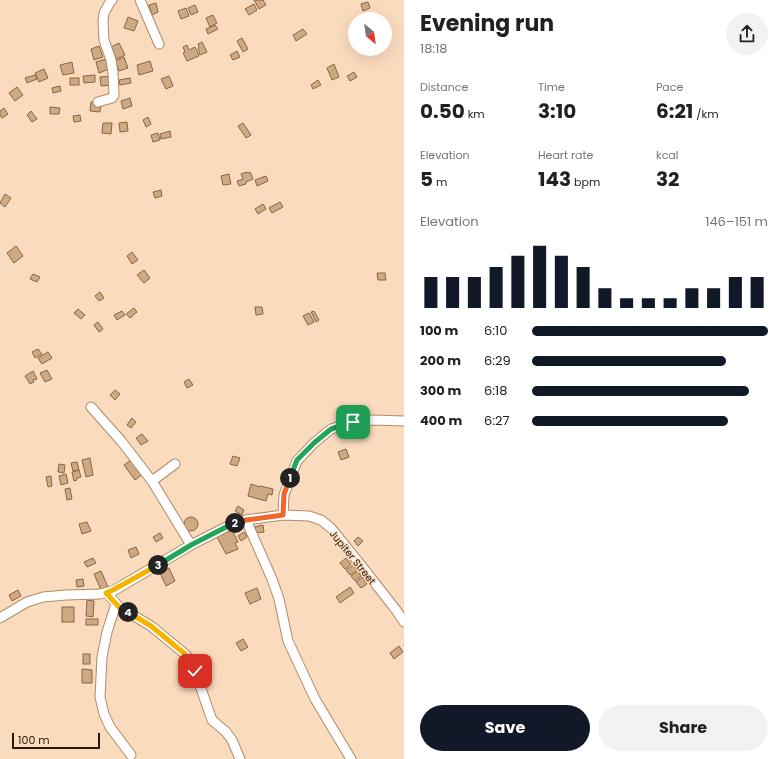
<!DOCTYPE html>
<html lang="en">
<head>
<meta charset="utf-8">
<style>
	:root { --surface:#fff; --page:#f2f2f2; --text:#202124; --muted:#757577; --accent:#111827 }
	body { margin:0; font-family:Poppins,sans-serif; background:var(--page); color:var(--text); height:100vh; display:flex; flex-direction:column; font-size:15px; white-space:nowrap }
	* { box-sizing:border-box; margin:0 }
	p { font-size:13px; color:var(--muted) }
	.icon { flex:none; width:22px; height:22px; fill:none; stroke:currentColor; stroke-width:2; stroke-linecap:round; stroke-linejoin:round }
	.map { position:relative; flex:1; overflow:hidden }
	.panel { display:flex; flex-direction:column; background:var(--surface); width:380px }
	.panel>* { flex:none }
	.needle { width:26px; rotate:151deg }
	.fabs { position:absolute; left:348px; top:12px; display:grid; gap:8px }
	.fabs a { display:grid; place-items:center; width:44px; height:44px; border-radius:50%; background:var(--surface); box-shadow:0 4px 16px #0002; font-size:20px }
	.scale { position:absolute; left:12px; bottom:10px; width:88px; box-sizing:border-box; padding-left:4px; border:2px solid #28190b; border-top:0; font-size:11px; line-height:14px; white-space:nowrap; color:#28190b; -webkit-text-stroke:3px #fbdbbd; paint-order:stroke }
	.pin { position:absolute; display:grid; place-items:center; width:34px; height:34px; color:#fff; margin:-17px; border-radius:8px; box-shadow:0 2px 6px #0006 }
	.km { position:absolute; width:20px; height:20px; margin:-10px; border-radius:50%; background:#222; color:#fff; font-size:11px; line-height:20px; text-align:center }
	.round { display:grid; place-items:center; flex:none; width:42px; height:42px; border-radius:21px; background:var(--page) }
	.summary { display:flex; align-items:center; justify-content:space-between; height:68px; padding:0 16px }
	h1 { font-size:22px; font-weight:700; line-height:30px }
	.stats { display:grid; grid-template-columns:repeat(3,1fr); gap:6px; height:68px; padding:4px 16px }
	.stats div { display:grid; align-content:center }
	.stats b { font-size:20px; font-weight:700 }
	.stats small { font-size:11px; font-weight:400 }
	.stats p { font-size:11px }
	.chart { height:112px; padding:8px 16px }
	.chart p { display:flex; justify-content:space-between }
	.chart svg { width:100%; height:72px; margin-top:4px; stroke:var(--accent); stroke-width:6 }
	.primary-button { display:flex; gap:8px; margin-top:auto; padding:8px 16px }
	.primary-button a { flex:1; height:46px; border-radius:24px; background:var(--accent); color:#fff; font-size:16px; font-weight:700; line-height:46px; text-align:center }
	.primary-button a+a { background:var(--page); color:var(--text) }
	ul { padding:0 16px; list-style:none; font-size:13px }
	li { display:grid; grid-template-columns:64px 48px 1fr; align-items:center; height:30px }
	li i { height:10px; border-radius:5px; background:var(--accent) }
	main { display:flex; flex:1; min-height:0 }
	.map>svg:first-child { display:block }
	.building { fill:#cfa983; stroke:#896642 }
	.lines { fill:none; stroke-linecap:round; stroke-linejoin:round }
	.minor-casing { stroke:#b08b66; stroke-width:11 }
	.minor { stroke:#fff; stroke-width:9 }
	.split-1-casing { stroke:#fff; stroke-width:8 }
	.split-2-casing { stroke:#fff; stroke-width:8 }
	.split-3-casing { stroke:#fff; stroke-width:8 }
	.split-4-casing { stroke:#fff; stroke-width:8 }
	.split-5-casing { stroke:#fff; stroke-width:8 }
	.split-1 { stroke:#22a559; stroke-width:5 }
	.split-2 { stroke:#f0652b; stroke-width:5 }
	.split-3 { stroke:#22a559; stroke-width:5 }
	.split-4 { stroke:#f5b400; stroke-width:5 }
	.split-5 { stroke:#f5b400; stroke-width:5 }
	.labels { text-anchor:middle; stroke-width:3; stroke-linejoin:round; paint-order:stroke }
	.street-label { font-size:10px; fill:#28190b; stroke:#fbdbbd }
</style>
</head>
<body>
<main>
<div class="map">
<svg width="404" height="759" viewBox="0 0 404 759">
	<rect width="100%" height="100%" fill="#fbdbbd"/>
	<g class="building">
		<path d="M 254,0 L 263,0 L 266,5 L 259,9 Z"/>
		<path d="M 368,2 L 370,8 L 363,11 L 361,4 Z"/>
		<path d="M 156,3 L 158,12 L 152,15 L 149,5 Z"/>
		<path d="M 254,4 L 257,10 L 249,15 L 245,9 Z"/>
		<path d="M 195,5 L 198,12 L 191,15 L 188,8 Z"/>
		<path d="M 186,8 L 189,16 L 181,19 L 178,11 Z"/>
		<path d="M 213,15 L 217,23 L 210,27 L 206,18 Z"/>
		<path d="M 128,17 L 138,21 L 134,31 L 124,28 Z"/>
		<path d="M 215,25 L 218,29 L 208,34 L 206,29 Z"/>
		<path d="M 303,29 L 307,34 L 296,41 L 293,35 Z"/>
		<path d="M 242,38 L 248,49 L 243,52 L 237,41 Z"/>
		<path d="M 202,42 L 207,52 L 200,55 L 198,48 L 199,47 L 198,44 Z"/>
		<path d="M 119,43 L 125,55 L 116,59 L 111,47 Z"/>
		<path d="M 187,45 L 189,50 L 195,47 L 199,56 L 187,61 L 183,53 L 185,52 L 183,47 Z"/>
		<path d="M 99,46 L 103,57 L 94,60 L 91,49 Z"/>
		<path d="M 237,51 L 240,57 L 233,60 L 230,55 Z"/>
		<path d="M 124,57 L 128,68 L 119,71 L 115,61 Z"/>
		<path d="M 106,59 L 109,69 L 99,73 L 96,62 Z"/>
		<path d="M 150,61 L 153,71 L 139,75 L 137,65 Z"/>
		<path d="M 72,62 L 74,73 L 63,75 L 60,65 Z"/>
		<path d="M 334,64 L 339,77 L 332,80 L 327,68 Z"/>
		<path d="M 44,69 L 48,78 L 39,82 L 35,73 Z"/>
		<path d="M 354,72 L 357,77 L 350,81 L 347,76 Z"/>
		<path d="M 35,75 L 37,79 L 27,83 L 25,78 Z"/>
		<path d="M 95,75 L 95,82 L 84,83 L 83,76 Z"/>
		<path d="M 111,76 L 112,85 L 101,86 L 100,77 Z"/>
		<path d="M 169,76 L 173,86 L 166,89 L 161,79 Z"/>
		<rect x="70" y="78" width="9" height="7"/>
		<path d="M 130,78 L 131,83 L 120,85 L 119,80 Z"/>
		<path d="M 318,80 L 321,85 L 313,89 L 311,85 Z"/>
		<path d="M 60,86 L 61,91 L 53,93 L 52,88 Z"/>
		<path d="M 17,87 L 23,95 L 15,101 L 9,93 Z"/>
		<path d="M 130,98 L 132,106 L 123,109 L 121,101 Z"/>
		<path d="M 91,102 L 101,103 L 100,112 L 90,111 Z"/>
		<path d="M 50,107 L 60,108 L 59,114 L 50,114 Z"/>
		<path d="M 4,108 L 8,114 L 2,118 L 0,115 L 0,111 Z"/>
		<path d="M 31,111 L 37,119 L 32,122 L 27,115 Z"/>
		<path d="M 80,115 L 81,121 L 74,122 L 73,116 Z"/>
		<path d="M 148,117 L 151,124 L 146,127 L 143,120 Z"/>
		<path d="M 127,122 L 128,131 L 120,132 L 119,123 Z"/>
		<path d="M 103,123 L 112,123 L 111,134 L 102,133 Z"/>
		<path d="M 243,123 L 251,135 L 246,138 L 238,126 Z"/>
		<path d="M 170,131 L 171,137 L 161,139 L 160,134 Z"/>
		<path d="M 158,133 L 160,140 L 153,142 L 151,135 Z"/>
		<path d="M 247,172 L 248,173 L 250,172 L 253,179 L 246,182 L 246,184 L 239,186 L 237,181 L 243,179 L 241,174 Z"/>
		<path d="M 229,174 L 231,184 L 223,185 L 221,176 Z"/>
		<path d="M 266,176 L 268,181 L 257,186 L 255,180 Z"/>
		<path d="M 161,190 L 162,196 L 155,198 L 153,192 Z"/>
		<path d="M 5,194 L 11,198 L 5,207 L 0,203 Z"/>
		<path d="M 280,202 L 283,207 L 272,213 L 269,208 Z"/>
		<path d="M 263,204 L 266,209 L 258,214 L 255,209 Z"/>
		<path d="M 16,246 L 23,256 L 14,263 L 7,253 Z"/>
		<path d="M 132,252 L 138,260 L 132,264 L 127,256 Z"/>
		<path d="M 144,270 L 150,278 L 144,283 L 137,275 Z"/>
		<path d="M 377,273 L 385,273 L 386,280 L 378,280 Z"/>
		<path d="M 33,274 L 40,277 L 37,282 L 30,279 Z"/>
		<path d="M 100,292 L 104,298 L 99,301 L 95,296 Z"/>
		<path d="M 255,307 L 262,307 L 263,314 L 256,315 Z"/>
		<path d="M 134,308 L 137,312 L 130,318 L 126,314 Z"/>
		<path d="M 78,309 L 85,315 L 81,319 L 74,313 Z"/>
		<path d="M 122,311 L 125,315 L 117,320 L 114,315 Z"/>
		<path d="M 314,311 L 319,320 L 316,322 L 311,312 Z"/>
		<path d="M 309,313 L 314,322 L 308,325 L 303,316 Z"/>
		<path d="M 98,322 L 103,329 L 99,332 L 94,325 Z"/>
		<path d="M 38,349 L 42,354 L 35,358 L 32,352 Z"/>
		<path d="M 48,352 L 52,358 L 42,364 L 38,358 Z"/>
		<path d="M 47,370 L 52,379 L 45,382 L 40,373 Z"/>
		<path d="M 33,371 L 37,379 L 33,380 L 34,382 L 30,384 L 25,376 Z"/>
		<path d="M 189,379 L 193,385 L 187,388 L 184,382 Z"/>
		<path d="M 115,390 L 120,394 L 115,400 L 110,395 Z"/>
		<path d="M 132,418 L 136,422 L 131,428 L 127,425 Z"/>
		<path d="M 142,434 L 148,441 L 141,445 L 136,438 Z"/>
		<path d="M 346,449 L 349,457 L 341,460 L 338,452 Z"/>
		<path d="M 233,456 L 240,458 L 237,466 L 230,464 Z"/>
		<path d="M 90,458 L 93,475 L 86,477 L 82,460 Z"/>
		<path d="M 132,459 L 143,474 L 135,480 L 124,465 Z"/>
		<path d="M 77,462 L 79,470 L 73,471 L 71,463 Z"/>
		<path d="M 59,464 L 65,465 L 64,473 L 58,472 Z"/>
		<path d="M 79,470 L 81,477 L 77,478 L 77,480 L 74,481 L 72,472 Z"/>
		<path d="M 66,474 L 68,483 L 61,485 L 59,476 Z"/>
		<path d="M 51,476 L 52,486 L 48,487 L 46,477 Z"/>
		<path d="M 251,484 L 260,487 L 260,486 L 273,489 L 272,495 L 268,494 L 266,501 L 248,496 Z"/>
		<path d="M 70,488 L 72,499 L 67,500 L 65,489 Z"/>
		<path d="M 238,506 L 244,510 L 242,515 L 235,511 Z"/>
		<circle cx="191" cy="524" r="7"/>
		<path d="M 87,522 L 91,531 L 82,534 L 79,524 Z"/>
		<path d="M 263,525 L 264,532 L 255,533 L 254,527 Z"/>
		<path d="M 232,530 L 238,542 L 235,543 L 238,549 L 226,554 L 217,537 Z"/>
		<path d="M 244,532 L 247,537 L 241,541 L 238,536 Z"/>
		<path d="M 160,533 L 163,538 L 156,542 L 153,537 Z"/>
		<path d="M 358,537 L 363,541 L 358,546 L 354,541 Z"/>
		<path d="M 136,547 L 139,554 L 131,558 L 128,550 Z"/>
		<path d="M 93,558 L 96,563 L 87,567 L 84,562 Z"/>
		<path d="M 346,558 L 351,564 L 345,569 L 340,563 Z"/>
		<path d="M 353,565 L 357,570 L 350,575 L 346,570 Z"/>
		<path d="M 169,568 L 175,581 L 166,586 L 160,573 Z"/>
		<path d="M 101,571 L 108,587 L 101,590 L 94,574 Z"/>
		<path d="M 358,571 L 361,576 L 355,581 L 351,576 Z"/>
		<path d="M 362,577 L 367,584 L 361,588 L 356,582 Z"/>
		<path d="M 83,579 L 84,586 L 77,587 L 76,580 Z"/>
		<path d="M 350,587 L 354,593 L 340,603 L 336,597 Z"/>
		<path d="M 257,588 L 261,599 L 250,604 L 245,593 Z"/>
		<path d="M 18,590 L 21,596 L 12,601 L 9,595 Z"/>
		<path d="M 87,600 L 94,601 L 93,617 L 86,616 Z"/>
		<rect x="62" y="607" width="12" height="15"/>
		<rect x="86" y="619" width="12" height="6"/>
		<path d="M 243,639 L 248,647 L 241,651 L 236,643 Z"/>
		<path d="M 399,646 L 403,652 L 394,659 L 390,653 Z"/>
		<rect x="83" y="654" width="7" height="10"/>
		<path d="M 82,669 L 92,670 L 92,683 L 82,683 Z"/>
	</g>
	<g class="lines">
		<g class="minor-casing">
			<g id="minor">
				<path d="M 140,0 L 159,44"/>
				<path d="M 98,102 L 112,98 L 114,95 L 113,73 L 111,60 L 104,40 L 103,21 L 104,13 L 110,2 L 112,0"/>
				<path d="M 91,407 L 122,442 L 152,481 L 191,545"/>
				<path d="M 152,481 L 175,464"/>
				<path d="M 283,515 L 284,495 L 297,461 L 314,443 L 331,429 L 353,422 L 373,420 L 404,421"/>
				<path d="M 246,520 L 272,579 L 279,599 L 288,641 L 315,699 L 351,759"/>
				<path d="M 107,593 L 119,607 L 151,626 L 185,654 L 192,663 L 212,720 L 226,732 L 232,740 L 240,759"/>
				<path d="M 116,604 L 107,632 L 102,657 L 100,697 L 104,714 L 110,727 L 131,755"/>
				<path d="M 0,618 L 27,602 L 43,597 L 66,595 L 100,594 L 113,591 L 191,545 L 230,525 L 246,520 L 283,515 L 309,516 L 321,520 L 331,528 L 364,569 L 396,610 L 404,622"/>
			</g>
		</g>
		<use href="#minor" class="minor"/>
	</g>
	<g class="lines">
		<g class="split-1-casing">
			<path id="split-1" d="M 290,478 L 297,460 L 314,443 L 331,429 L 353,422"/>
		</g>
		<g class="split-2-casing">
			<path id="split-2" d="M 235,523 L 246,520 L 283,515 L 284,494 L 290,478"/>
		</g>
		<g class="split-3-casing">
			<path id="split-3" d="M 158,565 L 191,545 L 230,525 L 235,523"/>
		</g>
		<g class="split-4-casing">
			<path id="split-4" d="M 128,612 L 119,607 L 106,593 L 113,590 L 158,565"/>
		</g>
		<g class="split-5-casing">
			<path id="split-5" d="M 128,612 L 151,626 L 185,654 L 192,663 L 195,671"/>
		</g>
		<use href="#split-1" class="split-1"/>
		<use href="#split-2" class="split-2"/>
		<use href="#split-3" class="split-3"/>
		<use href="#split-4" class="split-4"/>
		<use href="#split-5" class="split-5"/>
	</g>
	<g class="labels">
		<g class="street-label">
			<text transform="translate(353 557) rotate(51)" y="4">Jupiter Street</text>
		</g>
	</g>
</svg>
<div class="fabs">
<a><svg class="needle" viewBox="-14 -14 28 28"><path d="M0-13l5 13h-10z" fill="#e53935"/><path d="M0 13l5-13h-10z" fill="#757577"/></svg></a>
</div>
<div class="scale">100 m</div>
<div class="pin" style="left:353px;top:422px;background:#1e9e55"><svg class="icon" aria-label="arrive" viewBox="0 0 24 24"><path d="M6 21V4h12l-3 4 3 4H6"/></svg></div>
<div class="pin" style="left:195px;top:671px;background:#d93025"><svg class="icon" aria-label="check" viewBox="0 0 24 24"><path d="M5 12l5 5 9-10"/></svg></div>
<b class="km" style="left:290px;top:478px">1</b>
<b class="km" style="left:235px;top:523px">2</b>
<b class="km" style="left:158px;top:565px">3</b>
<b class="km" style="left:128px;top:612px">4</b>
</div>
<section class="panel">
<div class="summary"><div><h1>Evening run</h1><p>18:18</p></div><a class="round"><svg class="icon" aria-label="share" viewBox="0 0 24 24"><path d="M12 15V3M7 8l5-5 5 5M5 13v7h14v-7"/></svg></a></div>
<div class="stats">
<div><p>Distance</p><b>0.50<small> km</small></b></div>
<div><p>Time</p><b>3:10</b></div>
<div><p>Pace</p><b>6:21<small> /km</small></b></div>
</div>
<div class="stats">
<div><p>Elevation</p><b>5<small> m</small></b></div>
<div><p>Heart rate</p><b>143<small> bpm</small></b></div>
<div><p>kcal</p><b>32</b></div>
</div>
<div class="chart"><p><span>Elevation</span>146–151 m</p>
<svg viewBox="0 0 160 44" preserveAspectRatio="none"><path d="M5 44V25M15 44V25M25 44V25M35 44V19M45 44V12M55 44V6M65 44V12M75 44V19M85 44V32M95 44V38M105 44V38M115 44V38M125 44V32M135 44V32M145 44V25M155 44V25"/></svg>
</div>
<ul>
<li><b>100 m</b>6:10<i style="width:100%"></i></li>
<li><b>200 m</b>6:29<i style="width:82%"></i></li>
<li><b>300 m</b>6:18<i style="width:92%"></i></li>
<li><b>400 m</b>6:27<i style="width:83%"></i></li>
</ul>
<div class="primary-button"><a>Save</a><a>Share</a></div>
</section>
</main>
</body>
</html>
